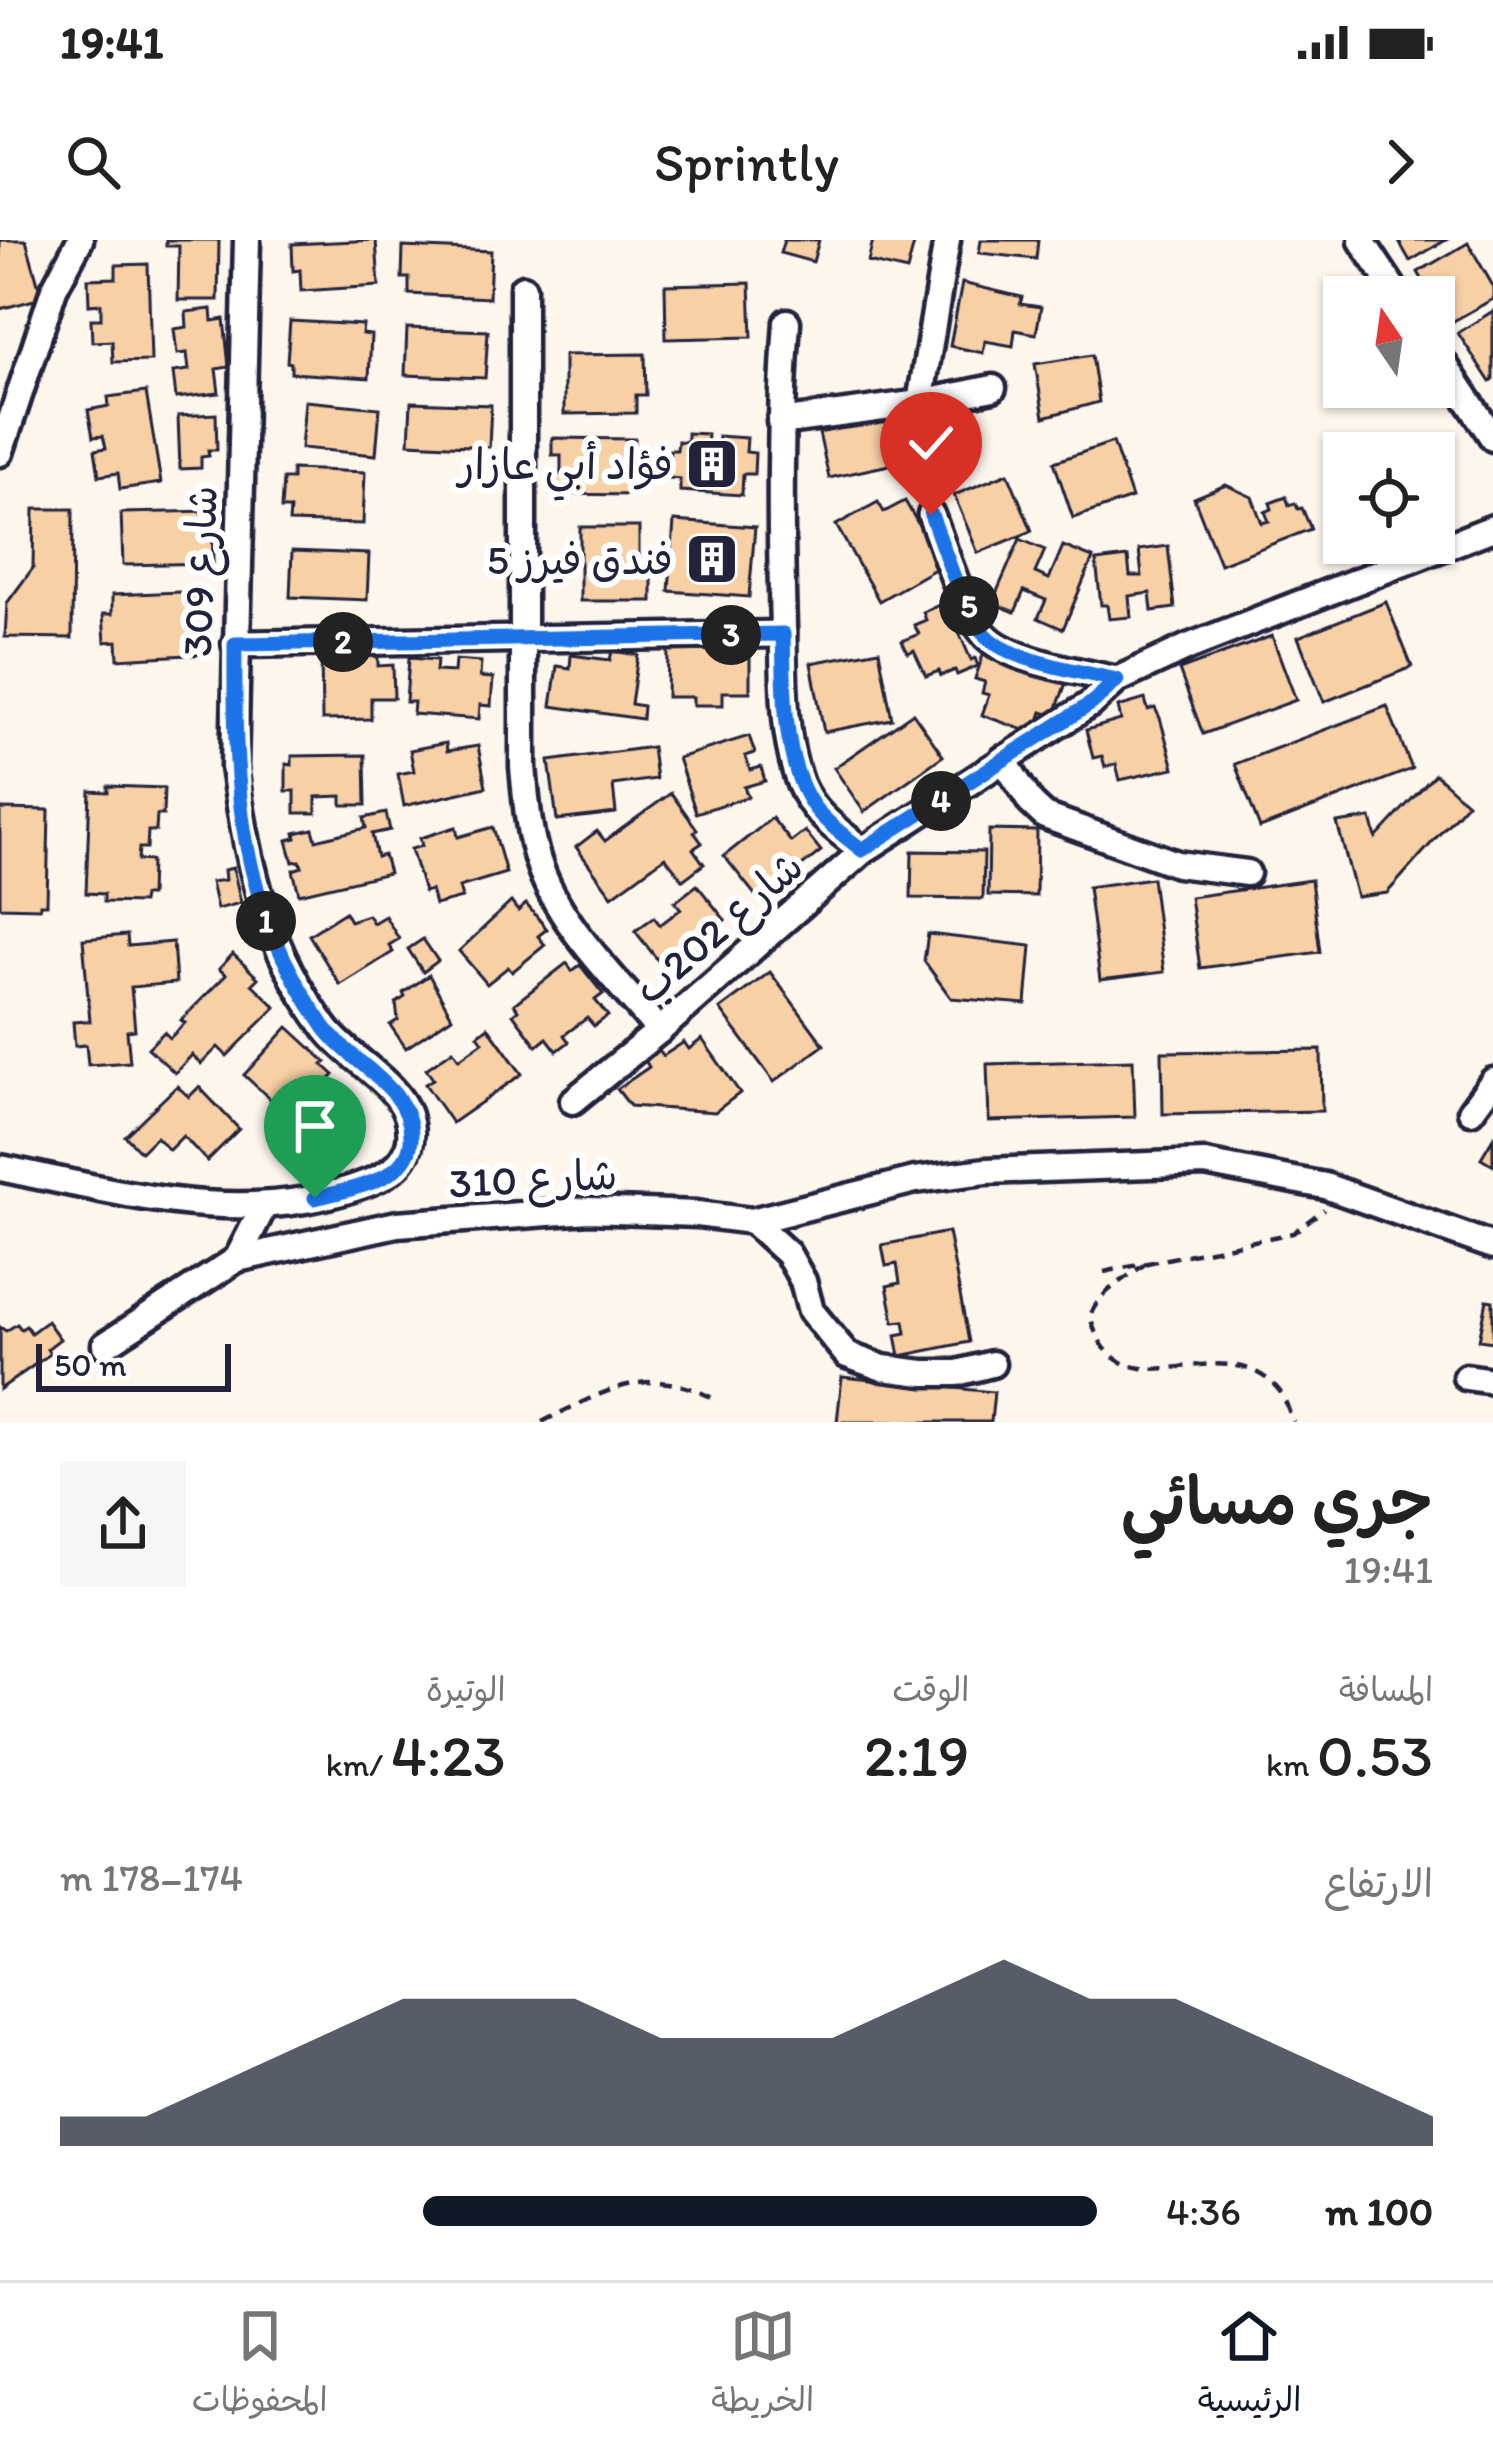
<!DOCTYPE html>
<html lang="ar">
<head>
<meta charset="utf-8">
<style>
	:root { --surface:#fff; --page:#f6f6f6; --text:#222; --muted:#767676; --line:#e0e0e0; --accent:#111827 }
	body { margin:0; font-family:Itim,"Playpen Sans Arabic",sans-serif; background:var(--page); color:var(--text); direction:rtl; height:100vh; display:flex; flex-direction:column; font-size:45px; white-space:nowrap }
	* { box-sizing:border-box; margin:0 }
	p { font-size:39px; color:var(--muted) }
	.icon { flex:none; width:66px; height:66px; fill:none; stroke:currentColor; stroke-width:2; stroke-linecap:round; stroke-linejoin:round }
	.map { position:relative; height:1182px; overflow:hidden; direction:ltr }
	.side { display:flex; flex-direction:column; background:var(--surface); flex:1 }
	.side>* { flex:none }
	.needle { width:78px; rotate:347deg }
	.tools { position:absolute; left:1323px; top:36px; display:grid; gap:24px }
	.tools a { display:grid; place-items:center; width:132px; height:132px; border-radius:0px; background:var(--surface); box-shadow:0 3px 9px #0004; font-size:60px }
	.scale { position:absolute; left:36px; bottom:30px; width:195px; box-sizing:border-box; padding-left:12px; border:6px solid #22223b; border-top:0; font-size:33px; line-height:42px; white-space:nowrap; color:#22223b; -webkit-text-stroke:9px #fff; paint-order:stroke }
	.pin { position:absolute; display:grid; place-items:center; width:102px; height:102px; color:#fff; margin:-123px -51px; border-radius:50% 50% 50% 0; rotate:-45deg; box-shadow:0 0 12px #0007 }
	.pin .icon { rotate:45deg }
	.km { position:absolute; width:60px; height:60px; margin:-30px; border-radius:50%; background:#222; color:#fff; font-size:33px; line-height:60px; text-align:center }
	.round { display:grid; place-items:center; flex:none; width:126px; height:126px; border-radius:0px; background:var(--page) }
	.overview { display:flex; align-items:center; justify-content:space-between; height:204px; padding:0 60px }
	h1 { font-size:66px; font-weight:600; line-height:90px }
	.figures { display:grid; grid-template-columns:repeat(3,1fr); gap:18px; height:204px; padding:12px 60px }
	.figures div { display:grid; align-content:center }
	.figures b { font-size:60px; font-weight:600 }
	.figures small { font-size:33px; font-weight:400 }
	.figures p { font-size:33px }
	.chart { height:336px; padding:24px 60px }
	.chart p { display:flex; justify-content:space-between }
	.chart svg { width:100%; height:216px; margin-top:12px; fill:var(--accent); opacity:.7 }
	ul { padding:0 60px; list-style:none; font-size:39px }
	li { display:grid; grid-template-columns:192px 144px 1fr; align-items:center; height:90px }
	li i { height:30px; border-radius:15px; background:var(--accent) }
	.status { display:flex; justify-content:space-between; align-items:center; height:84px; padding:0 60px; background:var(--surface); direction:ltr }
	.status svg { height:33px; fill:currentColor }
	header { display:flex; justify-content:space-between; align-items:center; height:156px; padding:0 60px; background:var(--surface); font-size:54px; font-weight:600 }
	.tabs { display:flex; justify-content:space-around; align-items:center; height:168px; border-top:3px solid var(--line); background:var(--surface); font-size:33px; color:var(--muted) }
	.tabs a { display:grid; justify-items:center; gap:6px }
	.tabs .selected { color:var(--accent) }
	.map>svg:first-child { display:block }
	.building { fill:#f7d0a6; stroke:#22223b; stroke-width:3 }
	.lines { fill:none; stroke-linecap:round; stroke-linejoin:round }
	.street-casing { stroke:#22223b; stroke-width:33 }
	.path { stroke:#22223b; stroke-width:4.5; stroke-dasharray:12 9; stroke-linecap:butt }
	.street { stroke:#fff; stroke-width:24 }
	.route-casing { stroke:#fff; stroke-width:24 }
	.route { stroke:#1a73e8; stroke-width:15 }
	.labels { text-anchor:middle; stroke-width:12; stroke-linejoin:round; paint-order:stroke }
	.poi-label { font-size:42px; fill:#22223b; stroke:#fff; text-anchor:end }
	.street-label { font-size:42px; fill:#22223b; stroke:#fff }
</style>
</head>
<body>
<div class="status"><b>19:41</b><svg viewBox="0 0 49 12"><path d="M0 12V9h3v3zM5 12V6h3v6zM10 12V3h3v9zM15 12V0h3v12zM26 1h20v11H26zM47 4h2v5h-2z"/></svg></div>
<header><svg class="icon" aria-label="forward" viewBox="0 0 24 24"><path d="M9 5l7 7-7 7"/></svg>Sprintly<svg class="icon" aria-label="search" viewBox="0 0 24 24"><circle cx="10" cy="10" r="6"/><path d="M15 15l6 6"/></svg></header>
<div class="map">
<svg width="1493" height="1182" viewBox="0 0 1493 1182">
	<rect width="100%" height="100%" fill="#fdf6ed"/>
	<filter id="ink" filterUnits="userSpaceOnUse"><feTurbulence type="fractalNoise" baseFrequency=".00833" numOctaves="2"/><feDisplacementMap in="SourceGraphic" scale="24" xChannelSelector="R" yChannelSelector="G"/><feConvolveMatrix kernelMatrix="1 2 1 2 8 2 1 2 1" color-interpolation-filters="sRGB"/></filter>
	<g filter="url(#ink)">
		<g class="building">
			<path d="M 0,0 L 26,0 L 42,58 L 0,69 Z"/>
			<path d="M 166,0 L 219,0 L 218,60 L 178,60 L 179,6 L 166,6 Z"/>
			<path d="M 376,0 L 379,46 L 301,51 L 300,30 L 293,31 L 292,4 Z"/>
			<path d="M 784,0 L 819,0 L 813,22 L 780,13 Z"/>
			<path d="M 873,0 L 915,0 L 907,31 L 868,22 Z"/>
			<path d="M 981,0 L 1038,0 L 1036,19 L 979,13 Z"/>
			<path d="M 1398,0 L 1446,0 L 1410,21 Z"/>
			<path d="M 1468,3 L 1493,46 L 1493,59 L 1448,84 L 1418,32 Z"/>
			<path d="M 403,7 L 491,11 L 489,58 L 409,54 L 409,38 L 402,38 Z"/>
			<path d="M 148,24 L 151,121 L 113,122 L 112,101 L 92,102 L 91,79 L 101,79 L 101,64 L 89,65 L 88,39 L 116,38 L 116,25 Z"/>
			<path d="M 750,43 L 752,97 L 666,99 L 665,45 Z"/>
			<path d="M 962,43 L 1022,57 L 1020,64 L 1041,67 L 1036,94 L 1015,90 L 1013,106 L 985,101 L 983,113 L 950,106 Z"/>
			<path d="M 211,69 L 212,81 L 224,79 L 229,127 L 216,129 L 219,153 L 176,158 L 173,132 L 189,130 L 187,113 L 177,114 L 174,89 L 187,87 L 186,72 Z"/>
			<path d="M 1493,71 L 1493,140 L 1490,142 L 1458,93 Z"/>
			<path d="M 290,81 L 363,85 L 362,94 L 371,95 L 369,138 L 291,133 L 291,123 L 287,122 Z"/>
			<path d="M 407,88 L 488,91 L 485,138 L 405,135 Z"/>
			<path d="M 645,114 L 646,155 L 636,155 L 636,173 L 564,174 L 564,115 Z"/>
			<path d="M 1092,115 L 1099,162 L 1044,177 L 1035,124 Z"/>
			<path d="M 146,152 L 161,243 L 120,249 L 118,233 L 99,236 L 95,210 L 106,208 L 103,196 L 93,197 L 88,170 L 109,166 L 108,157 Z"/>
			<path d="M 305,161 L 380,168 L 376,215 L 301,208 Z"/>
			<path d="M 411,162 L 491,165 L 489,207 L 409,203 Z"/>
			<path d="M 216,174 L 217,210 L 208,210 L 209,216 L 201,217 L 201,228 L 180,229 L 178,176 Z"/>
			<path d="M 894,177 L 903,222 L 829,238 L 819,193 Z"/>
			<path d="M 687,193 L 707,194 L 706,210 L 717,211 L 718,196 L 747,198 L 746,212 L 755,213 L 754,234 L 743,234 L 742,255 L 680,251 L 680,239 L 668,238 L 670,210 L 677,210 L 678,201 L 687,202 Z"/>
			<path d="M 552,198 L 635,199 L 635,255 L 550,254 L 550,235 L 561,235 L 561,215 L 552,215 Z"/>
			<path d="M 1113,202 L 1132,258 L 1073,278 L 1054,222 Z"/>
			<path d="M 292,229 L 365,232 L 363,284 L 289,282 L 290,269 L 281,269 L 283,239 L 292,239 Z"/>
			<path d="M 1008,233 L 1032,291 L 978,313 L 954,255 Z"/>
			<path d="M 1226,245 L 1252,257 L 1262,283 L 1269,281 L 1265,272 L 1272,269 L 1270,263 L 1286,257 L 1289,265 L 1295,263 L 1298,269 L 1302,268 L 1311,289 L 1220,324 L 1194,258 Z"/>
			<path d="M 905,261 L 942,325 L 879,361 L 836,285 L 878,262 L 884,272 Z"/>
			<path d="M 34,269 L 73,269 L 72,398 L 5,397 L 7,363 L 33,328 Z"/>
			<path d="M 212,271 L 213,323 L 123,325 L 121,273 Z"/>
			<path d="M 674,281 L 755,287 L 749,357 L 669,351 Z"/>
			<path d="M 580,287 L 639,287 L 639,333 L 652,333 L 652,361 L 580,361 Z"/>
			<path d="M 1020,299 L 1045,310 L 1035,333 L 1049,339 L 1063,306 L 1093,318 L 1063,389 L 1038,378 L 1046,360 L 1024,351 L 1015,372 L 992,363 Z"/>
			<path d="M 1168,306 L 1175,368 L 1152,371 L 1150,353 L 1129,356 L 1131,377 L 1109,379 L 1107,365 L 1101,365 L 1096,321 L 1128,317 L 1130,336 L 1142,336 L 1139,310 Z"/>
			<path d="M 292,311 L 369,314 L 367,360 L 290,357 Z"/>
			<path d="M 202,351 L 205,414 L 118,419 L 117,401 L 105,402 L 103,374 L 112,374 L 112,355 Z"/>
			<path d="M 946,362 L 971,420 L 975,418 L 978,426 L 957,435 L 955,430 L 941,436 L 939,431 L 926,436 L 914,410 L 908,413 L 902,401 L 919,394 L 914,385 L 926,380 L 923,372 Z"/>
			<path d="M 1386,362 L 1412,427 L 1324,462 L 1298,397 Z"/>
			<path d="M 1272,396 L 1296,460 L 1203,494 L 1179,430 Z"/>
			<path d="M 668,410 L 750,411 L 750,452 L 723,452 L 723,465 L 693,465 L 693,457 L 667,457 Z"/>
			<path d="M 879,410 L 892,479 L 824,492 L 811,423 Z"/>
			<path d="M 612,411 L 638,415 L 631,464 L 643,466 L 642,479 L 551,466 L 557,426 L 570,428 L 571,415 L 610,420 Z"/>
			<path d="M 378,412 L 378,426 L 393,425 L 394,458 L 371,458 L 371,479 L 322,480 L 321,413 Z"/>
			<path d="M 983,415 L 1066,443 L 1054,476 L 1042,472 L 1035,494 L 982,475 L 989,455 L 982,453 L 985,442 L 975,439 Z"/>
			<path d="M 409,418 L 437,420 L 436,431 L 454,432 L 455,420 L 481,422 L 480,437 L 493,438 L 491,466 L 480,465 L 479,479 L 413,474 L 414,462 L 406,462 Z"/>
			<path d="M 1145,459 L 1148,470 L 1155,468 L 1160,478 L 1174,528 L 1120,540 L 1116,524 L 1105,527 L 1102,516 L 1093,518 L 1086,490 L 1121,480 L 1118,467 Z"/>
			<path d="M 1387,466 L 1412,529 L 1260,588 L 1235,524 Z"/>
			<path d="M 913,473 L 943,516 L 864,572 L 834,528 Z"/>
			<path d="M 749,496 L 755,513 L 745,516 L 750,530 L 761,527 L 765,541 L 744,547 L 748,557 L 696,573 L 678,518 Z"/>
			<path d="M 446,503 L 447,511 L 478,506 L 486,547 L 404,566 L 398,534 L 414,531 L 410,510 Z"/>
			<path d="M 652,507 L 656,539 L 613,545 L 616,573 L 557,580 L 549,521 Z"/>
			<path d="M 365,515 L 366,565 L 342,565 L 342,556 L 316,557 L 316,573 L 295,573 L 295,551 L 286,551 L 286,524 L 292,525 L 292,516 Z"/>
			<path d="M 1435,534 L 1467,563 L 1387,653 L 1357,657 L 1337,583 L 1371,578 L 1376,598 Z"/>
			<path d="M 108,546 L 164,548 L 163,575 L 157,575 L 156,591 L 148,591 L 147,608 L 139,608 L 138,620 L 151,621 L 150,656 L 143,656 L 142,663 L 104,662 L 104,654 L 86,653 L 90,551 L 108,552 Z"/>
			<path d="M 671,553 L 697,589 L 694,592 L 702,603 L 693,609 L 704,624 L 683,640 L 665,617 L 612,656 L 576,607 L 597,591 L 605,601 Z"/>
			<path d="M 0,569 L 49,570 L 47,664 L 40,664 L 40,668 L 0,667 Z"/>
			<path d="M 386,573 L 390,590 L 372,594 L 377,617 L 384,615 L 389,633 L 299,654 L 293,630 L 302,627 L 300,621 L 293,622 L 287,600 L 296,598 L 295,593 L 313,589 L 316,600 L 366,588 L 364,578 Z"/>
			<path d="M 772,578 L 791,602 L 805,591 L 821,611 L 759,660 L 724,616 Z"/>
			<path d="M 456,587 L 458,597 L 493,587 L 506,633 L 459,647 L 462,658 L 435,665 L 431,650 L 424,652 L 411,609 L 422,606 L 420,598 Z"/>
			<path d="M 989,590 L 1037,591 L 1036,656 L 988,655 Z"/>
			<path d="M 912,611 L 984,612 L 983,659 L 911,658 Z"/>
			<path d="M 233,628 L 241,663 L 217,669 L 211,642 L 225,640 L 224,630 Z"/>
			<path d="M 1152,638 L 1164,732 L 1100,740 L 1088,647 Z"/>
			<path d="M 1311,640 L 1320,712 L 1200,728 L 1190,657 Z"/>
			<path d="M 697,645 L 725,680 L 716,687 L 719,691 L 667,732 L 635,691 L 654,677 L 660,685 L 681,669 L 675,662 Z"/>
			<path d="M 511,662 L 518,671 L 526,664 L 547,689 L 538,696 L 545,705 L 512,732 L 508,727 L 487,744 L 459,711 Z"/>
			<path d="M 345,672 L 350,681 L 368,675 L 373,683 L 385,676 L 399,699 L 389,705 L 393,712 L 340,745 L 309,695 Z"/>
			<path d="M 928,694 L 1031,706 L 1026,764 L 951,758 L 924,721 Z"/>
			<path d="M 127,695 L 128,706 L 173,702 L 176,743 L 131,747 L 135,790 L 127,791 L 130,822 L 88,825 L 86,805 L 75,806 L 73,782 L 90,781 L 83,699 Z"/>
			<path d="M 423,699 L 438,721 L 423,732 L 408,709 Z"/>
			<path d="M 233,714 L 258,738 L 252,744 L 276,767 L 227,816 L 218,807 L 201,824 L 192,815 L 175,833 L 148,808 L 164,792 L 170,798 L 185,783 L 181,780 L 226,735 L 219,729 Z"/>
			<path d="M 567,723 L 572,731 L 580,725 L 603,754 L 595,760 L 608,776 L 594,786 L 587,778 L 564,795 L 569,802 L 557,811 L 547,798 L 537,806 L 513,774 L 518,770 L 514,764 Z"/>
			<path d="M 770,732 L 824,805 L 774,842 L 720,769 Z"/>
			<path d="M 429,735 L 452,777 L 406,808 L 390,785 L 398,780 L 396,763 L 405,757 L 403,753 Z"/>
			<path d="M 288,787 L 326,822 L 323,825 L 334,835 L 330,839 L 343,850 L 309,887 L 298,876 L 294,881 L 244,835 Z"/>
			<path d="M 488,787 L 522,834 L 452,883 L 425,844 L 433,839 L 426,829 L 453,810 L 459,819 L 483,802 L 478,795 Z"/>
			<path d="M 702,799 L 740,853 L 715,872 L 630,866 L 617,849 L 649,827 L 645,820 L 659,810 L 663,816 L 684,802 L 689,809 Z"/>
			<path d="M 1321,810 L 1322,871 L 1163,874 L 1162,812 Z"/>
			<path d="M 1133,820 L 1135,877 L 989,881 L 987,824 Z"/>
			<path d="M 177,846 L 189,857 L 199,847 L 239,889 L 207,921 L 183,896 L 169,910 L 156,897 L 141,912 L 125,896 Z"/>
			<path d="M 1493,898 L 1493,925 L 1481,918 Z"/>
			<path d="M 948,992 L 969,1102 L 900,1116 L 896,1095 L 906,1093 L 904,1081 L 894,1082 L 887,1046 L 900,1043 L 897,1024 L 886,1026 L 882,1005 Z"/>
			<path d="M 1487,1060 L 1493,1061 L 1493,1102 L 1479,1100 Z"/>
			<path d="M 47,1081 L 60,1099 L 47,1109 L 50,1114 L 0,1149 L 0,1087 L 6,1091 L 17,1084 L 21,1089 L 26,1086 L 31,1093 Z"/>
			<path d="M 842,1137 L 994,1152 L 991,1182 L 837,1182 Z"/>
		</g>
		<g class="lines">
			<g class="street-casing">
				<g id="street">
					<path d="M 1362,1 L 1399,57"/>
					<path d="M 523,48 L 523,527 C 526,558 528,591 538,621 C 559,687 617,739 659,791"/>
					<path d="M 787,82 C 779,184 780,286 783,388 C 784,437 782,496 800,544 C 812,573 839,591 863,611"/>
					<path d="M 1434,109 L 1493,198"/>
					<path d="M 920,163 L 947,0"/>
					<path d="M 780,182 L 920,163 L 993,148"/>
					<path d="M 0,213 L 54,49 L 80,0"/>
					<path d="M 931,275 C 945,310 961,368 985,395 C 1008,421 1083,432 1117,440"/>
					<path d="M 235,404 L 783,394"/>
					<path d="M 1003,519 L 1031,563 L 1045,576 L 1177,624 L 1247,633"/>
					<path d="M 573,861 L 659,791 L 863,611 L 1092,463 L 1117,440 L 1188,407 L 1493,288"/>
					<path d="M 1471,871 L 1493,841"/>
					<path d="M 0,928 C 120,952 247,990 367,943 C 399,931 418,910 408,875 C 399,844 348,817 327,790 C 266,710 248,625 234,527 L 247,0"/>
					<path d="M 752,981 L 915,940 L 986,931 L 1205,923 L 1325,946 L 1493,1006"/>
					<path d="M 237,1019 L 264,966"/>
					<path d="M 105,1105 L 237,1019 L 397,984 L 589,970 L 697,974 L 752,981 L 788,1014 L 803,1041 L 811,1071 L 847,1115 L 883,1128 L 923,1133 L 957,1133 L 992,1124"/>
					<path d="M 1466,1137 L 1493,1141"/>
				</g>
			</g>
			<g class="path">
				<path d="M 1146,1023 C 1124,1041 1101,1049 1090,1076 C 1118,1182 1219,1084 1277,1148 C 1285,1156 1289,1172 1293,1182"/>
				<path d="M 1104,1032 L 1293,993 L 1324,969"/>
				<path d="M 542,1182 C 603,1152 647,1123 712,1158"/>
			</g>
			<use href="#street" class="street"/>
		</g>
	</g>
	<g class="lines" filter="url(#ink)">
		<g class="route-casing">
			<path id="route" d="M 315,958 C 346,950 409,941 411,900 C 414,848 352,825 325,788 C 237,663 234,551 235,404 L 783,394 C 785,447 781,521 814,567 C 827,584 846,597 862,610 L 1092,463 L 1117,440 C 1083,432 1009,421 985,395 C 961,368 945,310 931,275"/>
		</g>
		<use href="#route" class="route"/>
	</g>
	<defs>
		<g id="building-square" transform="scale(2.7)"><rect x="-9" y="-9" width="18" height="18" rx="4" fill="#22223b" stroke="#fff"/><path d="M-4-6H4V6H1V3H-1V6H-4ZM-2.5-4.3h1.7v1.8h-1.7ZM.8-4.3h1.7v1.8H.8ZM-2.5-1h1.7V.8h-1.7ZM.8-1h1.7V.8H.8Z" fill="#fff"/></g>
	</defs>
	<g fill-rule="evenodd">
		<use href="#building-square" x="712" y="224"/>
		<use href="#building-square" x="712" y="319"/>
	</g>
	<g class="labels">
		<g class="poi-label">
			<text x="673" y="239">فؤاد أبي عازار</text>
			<text x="673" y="334">فندق فيرز 5</text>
		</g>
		<g class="street-label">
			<text transform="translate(199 331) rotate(-88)" y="15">شارع 309</text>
			<text transform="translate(718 687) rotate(-41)" y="15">شارع 202ب</text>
			<text transform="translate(533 938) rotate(-3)" y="15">شارع 310</text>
		</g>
	</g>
</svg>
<div class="tools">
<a><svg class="needle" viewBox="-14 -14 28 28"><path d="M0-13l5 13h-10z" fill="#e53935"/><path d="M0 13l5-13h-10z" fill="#767676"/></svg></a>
<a><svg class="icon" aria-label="locate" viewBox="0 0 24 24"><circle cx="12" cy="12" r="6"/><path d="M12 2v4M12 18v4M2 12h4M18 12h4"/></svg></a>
</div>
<div class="scale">50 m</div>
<div class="pin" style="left:315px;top:958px;background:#1e9e55"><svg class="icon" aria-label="arrive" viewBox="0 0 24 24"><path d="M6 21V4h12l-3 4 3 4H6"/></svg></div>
<div class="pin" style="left:931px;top:275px;background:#d93025"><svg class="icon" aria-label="check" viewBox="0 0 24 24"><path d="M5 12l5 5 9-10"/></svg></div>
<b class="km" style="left:266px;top:681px">1</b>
<b class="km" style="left:343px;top:402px">2</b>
<b class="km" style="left:731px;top:395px">3</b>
<b class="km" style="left:941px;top:561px">4</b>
<b class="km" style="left:969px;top:366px">5</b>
</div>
<section class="side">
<div class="overview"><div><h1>جري مسائي</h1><p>19:41</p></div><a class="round"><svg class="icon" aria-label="share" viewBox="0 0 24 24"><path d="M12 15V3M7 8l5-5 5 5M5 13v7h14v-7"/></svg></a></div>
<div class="figures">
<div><p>المسافة</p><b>0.53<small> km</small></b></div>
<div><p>الوقت</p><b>2:19</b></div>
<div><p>الوتيرة</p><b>4:23<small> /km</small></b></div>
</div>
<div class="chart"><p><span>الارتفاع</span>174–178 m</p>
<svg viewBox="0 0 160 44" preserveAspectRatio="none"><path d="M0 44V38L10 38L20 30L30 22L40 14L50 14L60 14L70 22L80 22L90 22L100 14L110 6L120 14L130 14L140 22L150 30L160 38V44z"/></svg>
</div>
<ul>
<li><b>100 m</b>4:36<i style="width:65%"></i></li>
</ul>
</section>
<nav class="tabs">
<a class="selected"><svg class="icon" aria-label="home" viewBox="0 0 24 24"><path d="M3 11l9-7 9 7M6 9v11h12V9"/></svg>الرئيسية</a>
<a><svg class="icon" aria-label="map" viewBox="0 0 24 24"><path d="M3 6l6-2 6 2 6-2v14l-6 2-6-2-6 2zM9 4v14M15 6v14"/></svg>الخريطة</a>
<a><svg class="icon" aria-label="saved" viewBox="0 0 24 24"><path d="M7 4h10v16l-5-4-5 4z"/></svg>المحفوظات</a>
</nav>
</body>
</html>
